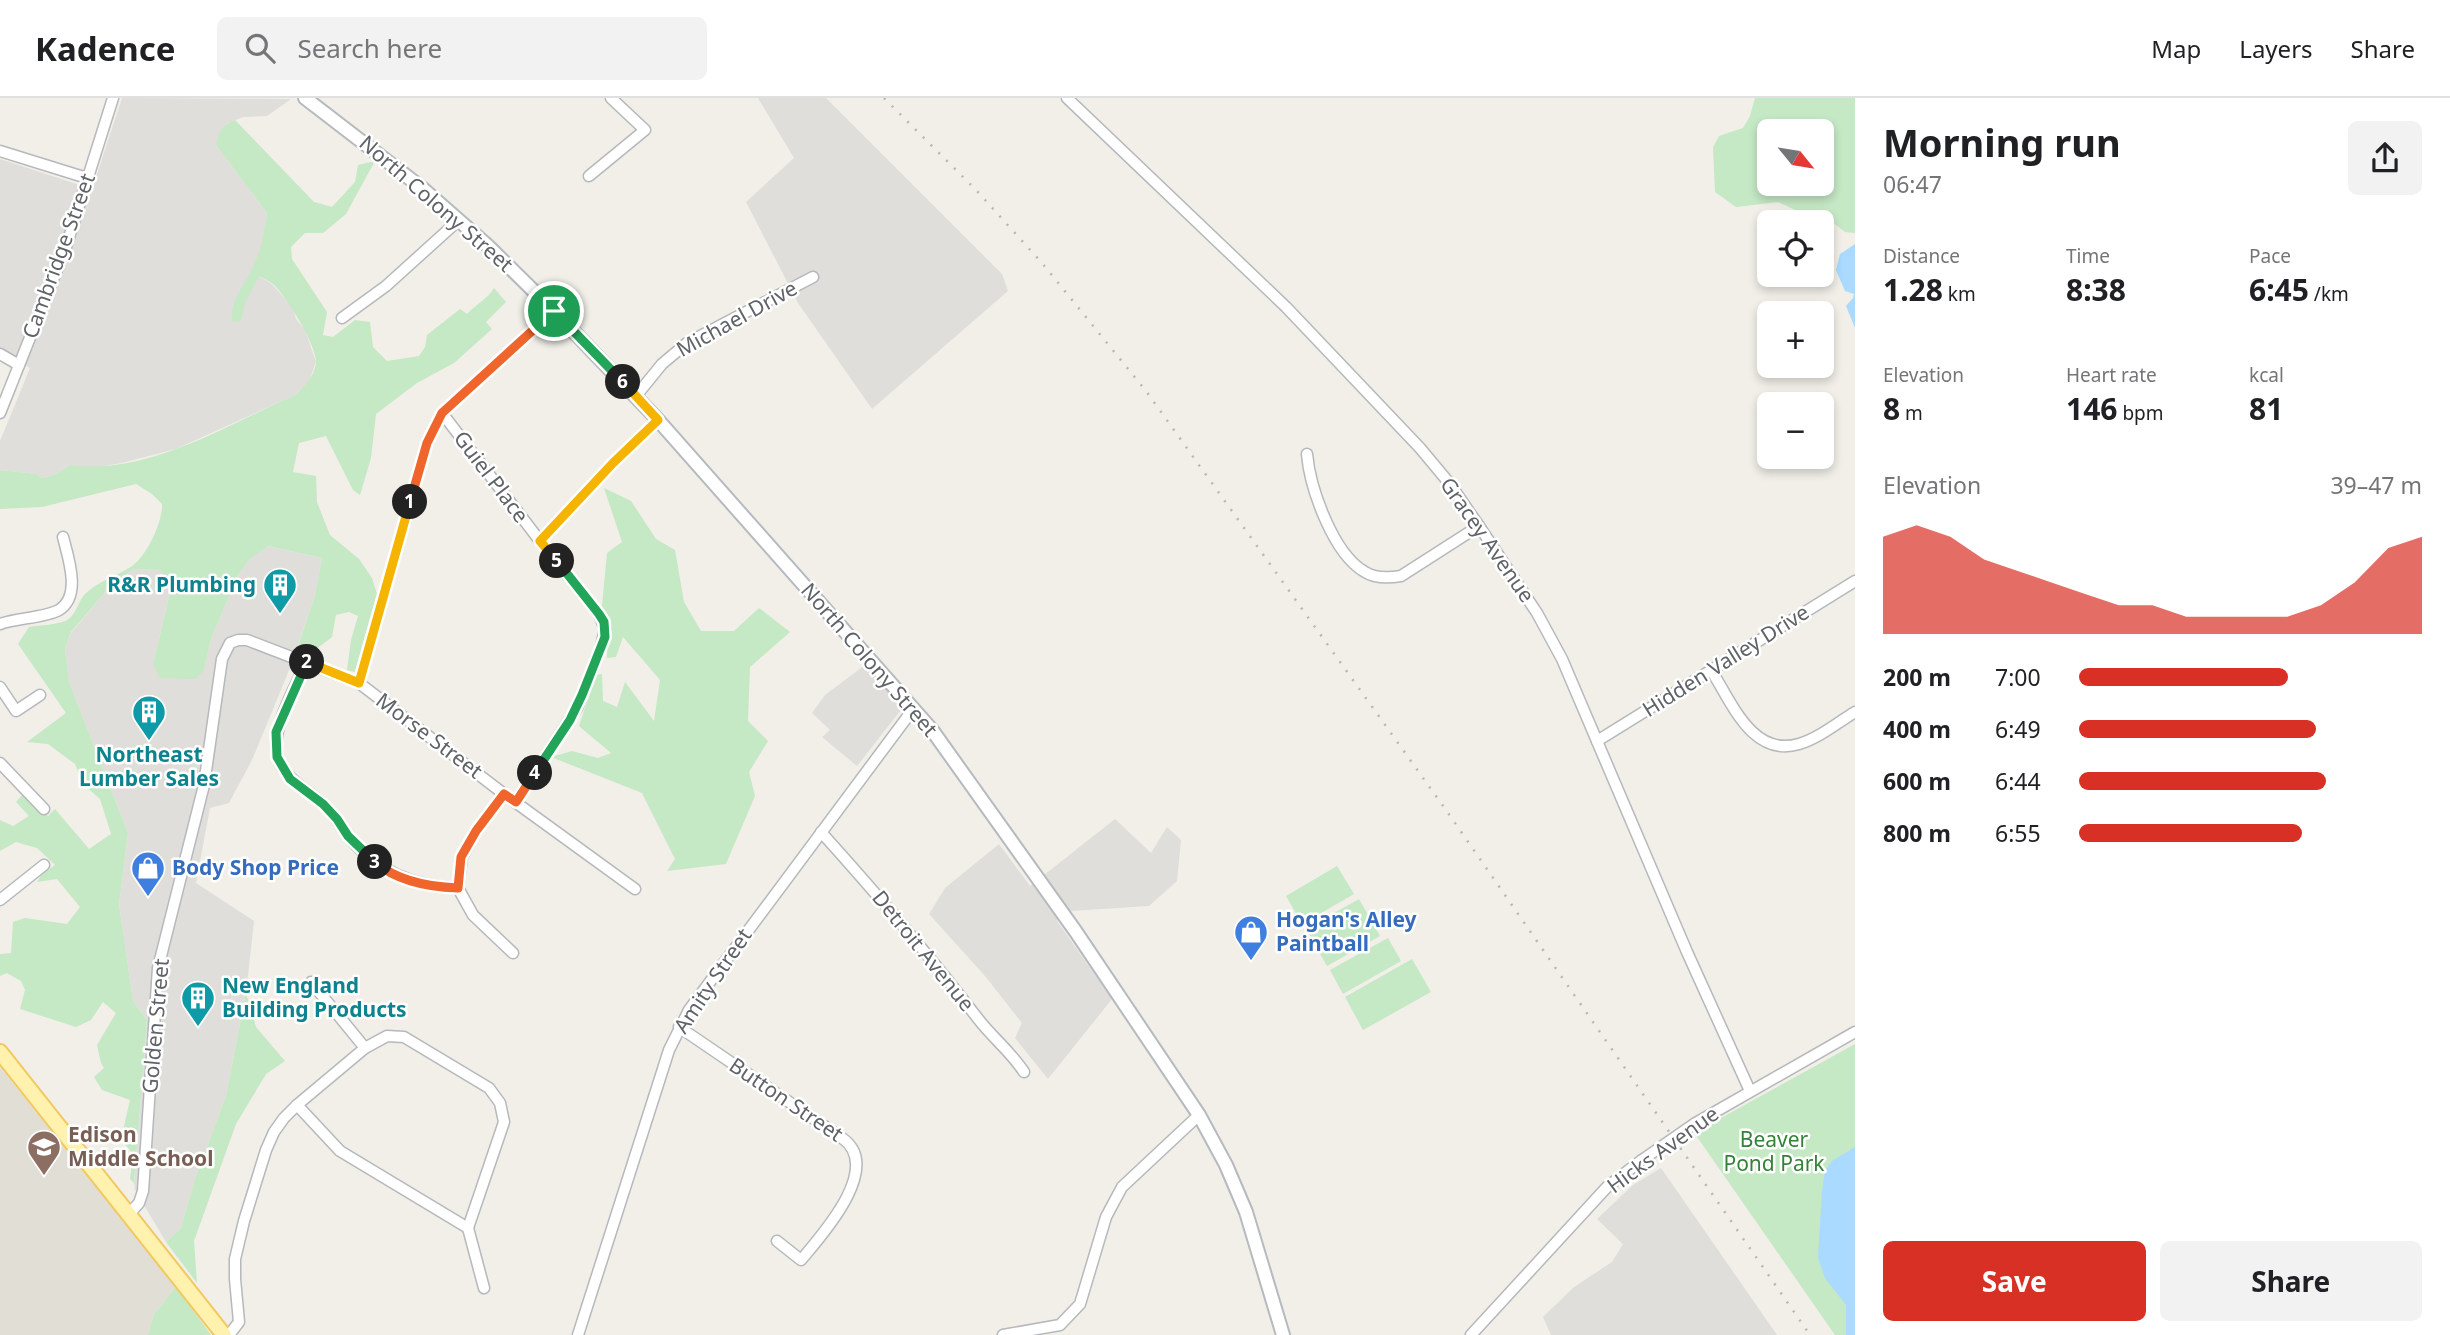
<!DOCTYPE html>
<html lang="en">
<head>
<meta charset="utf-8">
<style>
	:root { --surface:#fff; --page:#f2f2f2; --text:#202124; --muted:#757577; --line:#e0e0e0; --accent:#d93025 }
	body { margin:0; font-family:"Noto Sans",sans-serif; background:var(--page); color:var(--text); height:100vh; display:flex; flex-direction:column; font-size:26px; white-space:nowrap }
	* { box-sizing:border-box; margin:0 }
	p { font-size:23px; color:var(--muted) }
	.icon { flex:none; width:38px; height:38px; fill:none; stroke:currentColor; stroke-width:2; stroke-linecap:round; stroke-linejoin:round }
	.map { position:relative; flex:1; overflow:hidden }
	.side { display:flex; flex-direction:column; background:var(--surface); width:595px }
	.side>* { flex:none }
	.needle { width:46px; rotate:120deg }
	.buttons { position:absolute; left:1757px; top:21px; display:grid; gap:14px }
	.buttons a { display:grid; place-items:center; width:77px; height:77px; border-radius:10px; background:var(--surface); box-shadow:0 4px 10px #0003; font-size:35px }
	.pin { position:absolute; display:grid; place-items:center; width:60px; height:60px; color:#fff; margin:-30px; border:4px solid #fff; border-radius:50%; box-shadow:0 2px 7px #0007 }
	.km { position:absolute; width:35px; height:35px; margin:-18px; border-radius:50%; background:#222; color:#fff; font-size:19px; line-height:35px; text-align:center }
	.round { display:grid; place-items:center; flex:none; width:74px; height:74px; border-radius:10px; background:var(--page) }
	.summary { display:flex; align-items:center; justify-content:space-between; height:119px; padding:0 28px }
	h1 { font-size:38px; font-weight:700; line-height:52px }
	.figures { display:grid; grid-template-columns:repeat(3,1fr); gap:10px; height:119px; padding:7px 28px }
	.figures div { display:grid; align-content:center }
	.figures b { font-size:30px; font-weight:700 }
	.figures small { font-size:19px; font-weight:400 }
	.figures p { font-size:19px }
	.chart { height:196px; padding:14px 28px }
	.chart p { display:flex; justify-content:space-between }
	.chart svg { width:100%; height:126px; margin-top:7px; fill:var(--accent); opacity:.7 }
	.cta { display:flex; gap:14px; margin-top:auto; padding:14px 28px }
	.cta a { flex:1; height:80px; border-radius:10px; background:var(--accent); color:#fff; font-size:28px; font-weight:700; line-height:80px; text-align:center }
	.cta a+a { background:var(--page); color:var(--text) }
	ul { padding:0 28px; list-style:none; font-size:23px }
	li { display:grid; grid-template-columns:112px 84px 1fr; align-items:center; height:52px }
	li i { height:18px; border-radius:9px; background:var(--accent) }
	header { display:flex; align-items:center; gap:42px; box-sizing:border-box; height:98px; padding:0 35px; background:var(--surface); border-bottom:2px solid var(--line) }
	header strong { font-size:33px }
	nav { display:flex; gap:38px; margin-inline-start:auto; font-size:24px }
	.search { width:490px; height:63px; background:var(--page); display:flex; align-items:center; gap:18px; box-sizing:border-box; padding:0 24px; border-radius:10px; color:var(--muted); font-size:26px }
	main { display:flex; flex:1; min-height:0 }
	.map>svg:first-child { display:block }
	.industrial { fill:#e0deda }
	.education { fill:#e1ded6 }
	.green { fill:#c5e8c5; fill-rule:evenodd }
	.water { fill:#aadaff }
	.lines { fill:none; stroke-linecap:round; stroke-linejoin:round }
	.street-casing { stroke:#b5b8bc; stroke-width:13 }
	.secondary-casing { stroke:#b6babf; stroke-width:16 }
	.primary-casing { stroke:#f2c960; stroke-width:18 }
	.street { stroke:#fff; stroke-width:10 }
	.secondary { stroke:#fff; stroke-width:12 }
	.primary { stroke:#fff2af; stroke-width:14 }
	.rail { stroke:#b6b7b8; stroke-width:2.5; stroke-dasharray:2 9; stroke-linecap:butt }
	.street-bridge-casing { stroke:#b5b8bc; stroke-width:13; stroke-linecap:butt }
	.street-bridge { stroke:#fff; stroke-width:10 }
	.split-1-casing { stroke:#fff; stroke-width:14 }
	.split-2-casing { stroke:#fff; stroke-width:14 }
	.split-3-casing { stroke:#fff; stroke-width:14 }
	.split-4-casing { stroke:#fff; stroke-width:14 }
	.split-5-casing { stroke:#fff; stroke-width:14 }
	.split-6-casing { stroke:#fff; stroke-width:14 }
	.split-7-casing { stroke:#fff; stroke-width:14 }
	.split-1 { stroke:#f0652b; stroke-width:9 }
	.split-2 { stroke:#f5b400; stroke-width:9 }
	.split-3 { stroke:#22a559; stroke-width:9 }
	.split-4 { stroke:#f0652b; stroke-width:9 }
	.split-5 { stroke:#22a559; stroke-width:9 }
	.split-6 { stroke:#f5b400; stroke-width:9 }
	.split-7 { stroke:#22a559; stroke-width:9 }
	.labels { text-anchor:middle; stroke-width:5; stroke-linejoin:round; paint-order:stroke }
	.street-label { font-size:21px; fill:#5f6368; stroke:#fff }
	.culture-label { font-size:21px; font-weight:bold; fill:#0d838f; stroke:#fff; text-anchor:end }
	.shop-label { font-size:21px; font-weight:bold; fill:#366cbe; stroke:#fff; text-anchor:start }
	.education-label { font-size:21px; font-weight:bold; fill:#785e54; stroke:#fff; text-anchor:start }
	.park-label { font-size:21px; fill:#348238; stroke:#fff }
</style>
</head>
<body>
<header>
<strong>Kadence</strong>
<div class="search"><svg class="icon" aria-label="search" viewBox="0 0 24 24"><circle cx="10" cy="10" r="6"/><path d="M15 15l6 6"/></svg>Search here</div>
<nav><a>Map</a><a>Layers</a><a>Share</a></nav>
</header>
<main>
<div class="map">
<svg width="1855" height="1237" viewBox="0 0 1855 1237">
	<rect width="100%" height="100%" fill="#f1efe8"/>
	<g class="industrial">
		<path d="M 122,0 L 291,1 L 267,18 L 243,19 L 226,26 L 216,47 L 267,115 L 259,178 L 272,186 L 293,210 L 296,221 L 305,232 L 316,264 L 309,284 L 295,297 L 176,351 L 122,365 L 90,370 L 70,367 L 56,376 L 42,380 L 36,376 L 0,372 L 0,343 L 30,270 L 0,250 L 0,61 L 92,91 Z"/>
		<path d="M 758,0 L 826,0 L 1002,176 L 1008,193 L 872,311 L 798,205 L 746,104 L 794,60 Z"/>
		<path d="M 267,448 L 322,460 L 315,497 L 292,565 L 252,662 L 229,705 L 210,710 L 196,785 L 254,823 L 246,895 L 226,998 L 195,1081 L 181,1130 L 166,1144 L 135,1092 L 134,1085 L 147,922 L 133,903 L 119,806 L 128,735 L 69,584 L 65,551 L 71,535 L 107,492 L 133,471 L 162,472 L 171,491 L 153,566 L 204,572 L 211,541 L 238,477 L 250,461 Z"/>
		<path d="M 865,567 L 904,608 L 857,668 L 822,639 L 830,632 L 812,615 L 825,597 Z"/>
		<path d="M 1115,721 L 1151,755 L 1167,729 L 1181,742 L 1177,783 L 1149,808 L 1071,813 L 1057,823 L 1112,901 L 1048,981 L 1015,940 L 1022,925 L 985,878 L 929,816 L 945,790 L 999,746 L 1030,788 Z"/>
		<path d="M 1661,1070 L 1777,1237 L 1551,1237 L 1543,1219 L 1574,1189 L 1612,1164 L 1623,1146 L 1597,1121 L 1633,1087 Z"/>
	</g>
	<path class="education" d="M 0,969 L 176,1189 L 154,1216 L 148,1237 L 0,1237 Z"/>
	<g class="green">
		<path d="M 1755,0 L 1855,0 L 1855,135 L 1845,134 L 1831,123 L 1806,117 L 1778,104 L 1736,109 L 1715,94 L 1713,49 L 1719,38 L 1743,30 L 1750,18 ZM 1822,33 L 1822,86 L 1769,86 L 1769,33 Z"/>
		<path d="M 235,22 L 314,104 L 332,109 L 355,84 L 358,67 L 375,63 L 346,116 L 323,135 L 305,135 L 291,149 L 292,161 L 327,214 L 323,237 L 333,239 L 355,222 L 370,224 L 373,249 L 387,263 L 419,258 L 425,249 L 427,237 L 460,211 L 467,216 C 476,206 487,202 494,190 L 506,204 L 486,224 L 492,231 L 454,265 L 417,285 L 376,316 L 371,360 L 360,397 L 353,392 L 326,338 L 299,345 L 293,374 L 316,378 L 317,404 L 330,437 L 359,461 L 372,480 L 377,496 L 355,574 L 347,572 L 351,542 L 358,518 L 349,514 L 336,517 L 332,539 L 306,559 L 297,551 L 315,497 L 322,460 L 268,448 L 250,461 L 238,477 L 211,541 L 204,572 L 195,581 L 160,580 L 153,566 L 171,491 L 161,472 L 133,471 L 107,492 L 71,534 L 65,551 L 69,584 L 128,735 L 119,806 L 133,903 L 147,922 L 134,1085 L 130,1081 L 133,1056 L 121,1041 L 130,1002 L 102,992 L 94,979 L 104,970 L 101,965 L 97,947 L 116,915 L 103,904 L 91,922 L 76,929 L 20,911 L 25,892 L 21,883 L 7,875 L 0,878 L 0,856 L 11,855 L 13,824 L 25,820 L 67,826 L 80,809 L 57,781 L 37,784 L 42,776 L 55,767 L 37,750 L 16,744 L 0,753 L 0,722 L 13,728 L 29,718 L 16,704 L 22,697 L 48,718 L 55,711 L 89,751 L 111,736 L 100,701 L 83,686 L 75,666 L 48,646 L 27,644 L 66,615 L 18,546 L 29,529 C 40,527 57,527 67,522 C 77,516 78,503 85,496 C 98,483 118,478 132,468 C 147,458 163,423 162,406 L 152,396 L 136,386 L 42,409 L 0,411 L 0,372 L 36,376 L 42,380 L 56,376 L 70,367 C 147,378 227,327 295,297 C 305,288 313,280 316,266 C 318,249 286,198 273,186 C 269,183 263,180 259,178 L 245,205 L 241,223 L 232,224 C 229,205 245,186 253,169 C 261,153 265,132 267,115 L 216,47 C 219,33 222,27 235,22 Z"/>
		<path d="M 604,390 L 631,403 L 656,441 L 675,452 L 684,504 L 701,533 L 734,533 L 759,510 L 790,534 L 750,569 L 748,623 L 768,643 L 749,674 L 755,698 L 726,766 L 667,773 L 675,761 L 642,695 L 551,659 L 572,653 L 598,660 L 611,655 L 579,628 L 596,577 L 602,576 L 603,603 L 617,609 L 625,584 L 654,623 L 660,582 L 623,539 L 616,559 L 607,560 L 608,525 L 602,508 L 607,455 L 622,444 Z"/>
		<path d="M 1337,768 L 1354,796 L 1302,826 L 1286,798 Z"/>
		<path d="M 1359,801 L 1380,838 L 1327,868 L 1306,831 Z"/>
		<path d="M 1388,840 L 1401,863 L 1343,896 L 1330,872 Z"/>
		<path d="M 1412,861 L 1431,894 L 1363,932 L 1345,899 Z"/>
		<path d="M 246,895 L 256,929 L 285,963 L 266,976 L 236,1026 L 194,1143 L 197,1185 L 166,1144 L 181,1130 L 195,1081 L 226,998 Z"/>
		<path d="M 1855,946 L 1855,1237 L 1835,1237 L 1695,1036 L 1710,1026 Z"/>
		<path d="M 176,1189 L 211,1237 L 212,1237 L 148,1237 L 154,1216 Z"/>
	</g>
	<g class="water">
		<path d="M 1855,146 L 1855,230 L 1846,208 L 1853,200 L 1854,196 L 1845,193 L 1836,172 L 1840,156 Z"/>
		<path d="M 1855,1049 L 1855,1237 L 1846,1237 L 1846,1207 L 1825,1180 L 1818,1160 L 1822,1093 L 1825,1073 L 1832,1063 Z"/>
	</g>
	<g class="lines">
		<g class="street-casing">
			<g id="street">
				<path d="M 1067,0 L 1286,209 L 1420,350 L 1450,386 L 1479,428 L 1537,515 L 1562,561 L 1687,854 L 1750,993"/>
				<path d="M 0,53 L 87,80"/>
				<path d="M 589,78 L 645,32 L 611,0"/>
				<path d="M 342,220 L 386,188 L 459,122"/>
				<path d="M 0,256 L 19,267"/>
				<path d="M 636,298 L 662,266 L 687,245 L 813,179"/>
				<path d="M 0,315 L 66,149 L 113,0"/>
				<path d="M 442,315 L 540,443 L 599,516 L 605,531 L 601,549 L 577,610 L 516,704"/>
				<path d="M 1307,356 C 1310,390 1333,456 1365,474 C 1376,481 1389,480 1401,478 L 1479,428"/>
				<path d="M 540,443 L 613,365 L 658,322"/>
				<path d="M 0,526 C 17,520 44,520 59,512 C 82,498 68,459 63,439"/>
				<path d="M 307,563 C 296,588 269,633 278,660 C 286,682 306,691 322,705 C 334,715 340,728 349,739 C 376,773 415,789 458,790"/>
				<path d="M 1711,572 C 1731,603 1752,660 1799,646 C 1819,640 1837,625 1855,614"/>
				<path d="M 359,585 L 427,345 L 442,315 L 554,213"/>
				<path d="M 0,589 L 16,613 L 40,597"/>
				<path d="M 1597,643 L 1855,483"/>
				<path d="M 0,665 L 44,711"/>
				<path d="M 504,696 L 476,733 L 462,759 L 458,790 L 473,817 L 513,855"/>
				<path d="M 821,734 C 876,795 929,857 979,922 C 993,940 1011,954 1024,974"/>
				<path d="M 0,802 L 44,767"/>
				<path d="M 311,884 L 365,950"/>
				<path d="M 679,929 L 842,1040 C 884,1069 822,1137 801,1162 L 777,1143"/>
				<path d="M 297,1007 L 340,1053 L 468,1130"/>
				<path d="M 1694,1026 L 1855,934"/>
				<path d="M 128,1117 L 139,1105 L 143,1093 L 158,870 L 204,687 L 222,561 L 230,545 L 238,542 L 247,542 L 359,585 L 504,696 L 635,791"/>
				<path d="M 229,1237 L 239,1224 L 235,1181 L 235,1161 L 244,1123 L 266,1052 L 274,1034 L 284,1020 L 297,1007 L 365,950 L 387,938 L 404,939 L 489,990 L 500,1005 L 504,1024 L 468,1130 L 484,1190"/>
				<path d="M 578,1237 L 669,952 L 689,912 L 914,610"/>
				<path d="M 1003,1237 L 1060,1227 L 1080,1206 L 1106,1119 L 1122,1089 L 1199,1017"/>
				<path d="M 1471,1237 L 1607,1089 L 1642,1062"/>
			</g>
		</g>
		<g class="secondary-casing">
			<path id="secondary" d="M 305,0 L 422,90 L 488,148 L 554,213 L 658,322 L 932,632 L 1076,834 L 1199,1017 L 1226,1067 L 1246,1114 L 1283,1237"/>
		</g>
		<g class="primary-casing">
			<path id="primary" d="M 0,954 L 224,1237"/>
		</g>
		<use href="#street" class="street"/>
		<use href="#secondary" class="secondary"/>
		<use href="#primary" class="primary"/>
		<path class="rail" d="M 884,0 L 977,93 L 1042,165 L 1146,293 L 1446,712 L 1810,1237"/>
		<g class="street-bridge-casing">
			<path id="street-bridge" d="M 1642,1062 L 1694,1026"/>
		</g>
		<use href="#street-bridge" class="street-bridge"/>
	</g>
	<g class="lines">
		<g class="split-1-casing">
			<path id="split-1" d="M 410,404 L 427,345 L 442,315 L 554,213"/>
		</g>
		<g class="split-2-casing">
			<path id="split-2" d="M 307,564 L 359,585 L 410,404"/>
		</g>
		<g class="split-3-casing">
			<path id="split-3" d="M 307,564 L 276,634 L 277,659 L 290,681 L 323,706 L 337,721 L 348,738 L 375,764"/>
		</g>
		<g class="split-4-casing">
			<path id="split-4" d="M 375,764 C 397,783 429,789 458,790 L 461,759 L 476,733 L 504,696 L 516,704 L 535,675"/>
		</g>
		<g class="split-5-casing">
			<path id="split-5" d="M 535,675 L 570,622 L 582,597 L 605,539 L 604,524 L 599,516 L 557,463"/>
		</g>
		<g class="split-6-casing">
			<path id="split-6" d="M 557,463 L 540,443 L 613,365 L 658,322 L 623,284"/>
		</g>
		<g class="split-7-casing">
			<path id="split-7" d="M 554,213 L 623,284"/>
		</g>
		<use href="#split-1" class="split-1"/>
		<use href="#split-2" class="split-2"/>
		<use href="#split-3" class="split-3"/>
		<use href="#split-4" class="split-4"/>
		<use href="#split-5" class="split-5"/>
		<use href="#split-6" class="split-6"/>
		<use href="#split-7" class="split-7"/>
	</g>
	<defs>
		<g id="building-pin" transform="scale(1.75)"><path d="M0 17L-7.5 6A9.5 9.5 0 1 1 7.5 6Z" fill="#0f9aa8" stroke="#fff"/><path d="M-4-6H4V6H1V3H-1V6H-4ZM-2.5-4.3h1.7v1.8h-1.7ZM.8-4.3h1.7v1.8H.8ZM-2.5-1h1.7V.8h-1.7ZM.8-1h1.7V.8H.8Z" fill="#fff"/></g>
		<g id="shop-pin" transform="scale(1.75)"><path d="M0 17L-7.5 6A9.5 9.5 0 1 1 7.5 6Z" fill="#3f7fe0" stroke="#fff"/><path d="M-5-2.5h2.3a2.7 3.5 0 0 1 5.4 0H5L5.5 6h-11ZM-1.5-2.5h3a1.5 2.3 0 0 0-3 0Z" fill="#fff"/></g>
		<g id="school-pin" transform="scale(1.75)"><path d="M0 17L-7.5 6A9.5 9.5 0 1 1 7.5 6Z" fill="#8d6e63" stroke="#fff"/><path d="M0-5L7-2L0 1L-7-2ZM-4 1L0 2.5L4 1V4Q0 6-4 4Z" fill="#fff"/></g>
	</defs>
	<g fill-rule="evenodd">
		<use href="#building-pin" x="280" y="487"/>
		<use href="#building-pin" x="149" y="614"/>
		<use href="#shop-pin" x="148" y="770"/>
		<use href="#shop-pin" x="1251" y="834"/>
		<use href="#building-pin" x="198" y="900"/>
		<use href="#school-pin" x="44" y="1049"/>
	</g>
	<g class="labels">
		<g class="street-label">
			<text transform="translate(436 106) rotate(41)" y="7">North Colony Street</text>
			<text transform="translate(59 158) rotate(-70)" y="7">Cambridge Street</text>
			<text transform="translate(737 221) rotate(-29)" y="7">Michael Drive</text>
			<text transform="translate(491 379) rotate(53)" y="7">Guiel Place</text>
			<text transform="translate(1487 442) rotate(55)" y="7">Gracey Avenue</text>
			<text transform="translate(869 562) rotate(49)" y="7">North Colony Street</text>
			<text transform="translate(1726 563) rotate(-32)" y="7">Hidden Valley Drive</text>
			<text transform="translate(429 638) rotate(37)" y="7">Morse Street</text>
			<text transform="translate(923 853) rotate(51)" y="7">Detroit Avenue</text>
			<text transform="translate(713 883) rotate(-56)" y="7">Amity Street</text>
			<text transform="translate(156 928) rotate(-85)" y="7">Golden Street</text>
			<text transform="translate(786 1002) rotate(34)" y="7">Button Street</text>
			<text transform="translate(1663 1052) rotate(-36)" y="7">Hicks Avenue</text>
		</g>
		<g class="culture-label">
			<text x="256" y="494">R&amp;R Plumbing</text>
			<text x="149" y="664" text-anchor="middle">Northeast<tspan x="149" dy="24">Lumber Sales</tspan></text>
			<text x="222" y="895" text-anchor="start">New England<tspan x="222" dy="24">Building Products</tspan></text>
		</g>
		<g class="shop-label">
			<text x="172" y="777">Body Shop Price</text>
			<text x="1276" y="829">Hogan's Alley<tspan x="1276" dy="24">Paintball</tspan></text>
		</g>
		<g class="education-label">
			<text x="68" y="1044">Edison<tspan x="68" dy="24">Middle School</tspan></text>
		</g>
		<g class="park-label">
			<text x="1774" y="1049">Beaver<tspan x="1774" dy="24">Pond Park</tspan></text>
		</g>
	</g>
</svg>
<div class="buttons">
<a><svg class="needle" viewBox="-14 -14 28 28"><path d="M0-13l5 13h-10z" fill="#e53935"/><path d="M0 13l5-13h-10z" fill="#757577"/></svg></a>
<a><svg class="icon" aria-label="locate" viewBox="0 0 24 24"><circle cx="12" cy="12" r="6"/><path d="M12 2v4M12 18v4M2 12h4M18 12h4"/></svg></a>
<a>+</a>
<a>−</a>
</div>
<div class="pin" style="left:554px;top:213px;background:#1e9e55"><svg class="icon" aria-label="arrive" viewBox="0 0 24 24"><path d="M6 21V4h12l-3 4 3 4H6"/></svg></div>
<b class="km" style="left:410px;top:404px">1</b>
<b class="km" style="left:307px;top:564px">2</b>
<b class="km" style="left:375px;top:764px">3</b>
<b class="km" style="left:535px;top:675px">4</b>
<b class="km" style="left:557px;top:463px">5</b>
<b class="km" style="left:623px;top:284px">6</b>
</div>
<section class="side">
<div class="summary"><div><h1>Morning run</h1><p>06:47</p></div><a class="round"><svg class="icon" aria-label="share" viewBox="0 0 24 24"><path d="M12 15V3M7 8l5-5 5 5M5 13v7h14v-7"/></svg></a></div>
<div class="figures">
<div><p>Distance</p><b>1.28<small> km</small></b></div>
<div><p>Time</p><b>8:38</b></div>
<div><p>Pace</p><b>6:45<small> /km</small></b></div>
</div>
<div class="figures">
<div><p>Elevation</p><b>8<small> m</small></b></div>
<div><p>Heart rate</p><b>146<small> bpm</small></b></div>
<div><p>kcal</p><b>81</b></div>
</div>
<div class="chart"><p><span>Elevation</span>39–47 m</p>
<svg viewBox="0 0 160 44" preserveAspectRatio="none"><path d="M0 44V10L10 6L20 10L30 18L40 22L50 26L60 30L70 34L80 34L90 38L100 38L110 38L120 38L130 34L140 26L150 14L160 10V44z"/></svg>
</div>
<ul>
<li><b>200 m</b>7:00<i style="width:61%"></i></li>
<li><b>400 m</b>6:49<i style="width:69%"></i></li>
<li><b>600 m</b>6:44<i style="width:72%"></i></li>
<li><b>800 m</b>6:55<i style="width:65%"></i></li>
</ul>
<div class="cta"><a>Save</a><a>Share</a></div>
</section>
</main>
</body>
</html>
